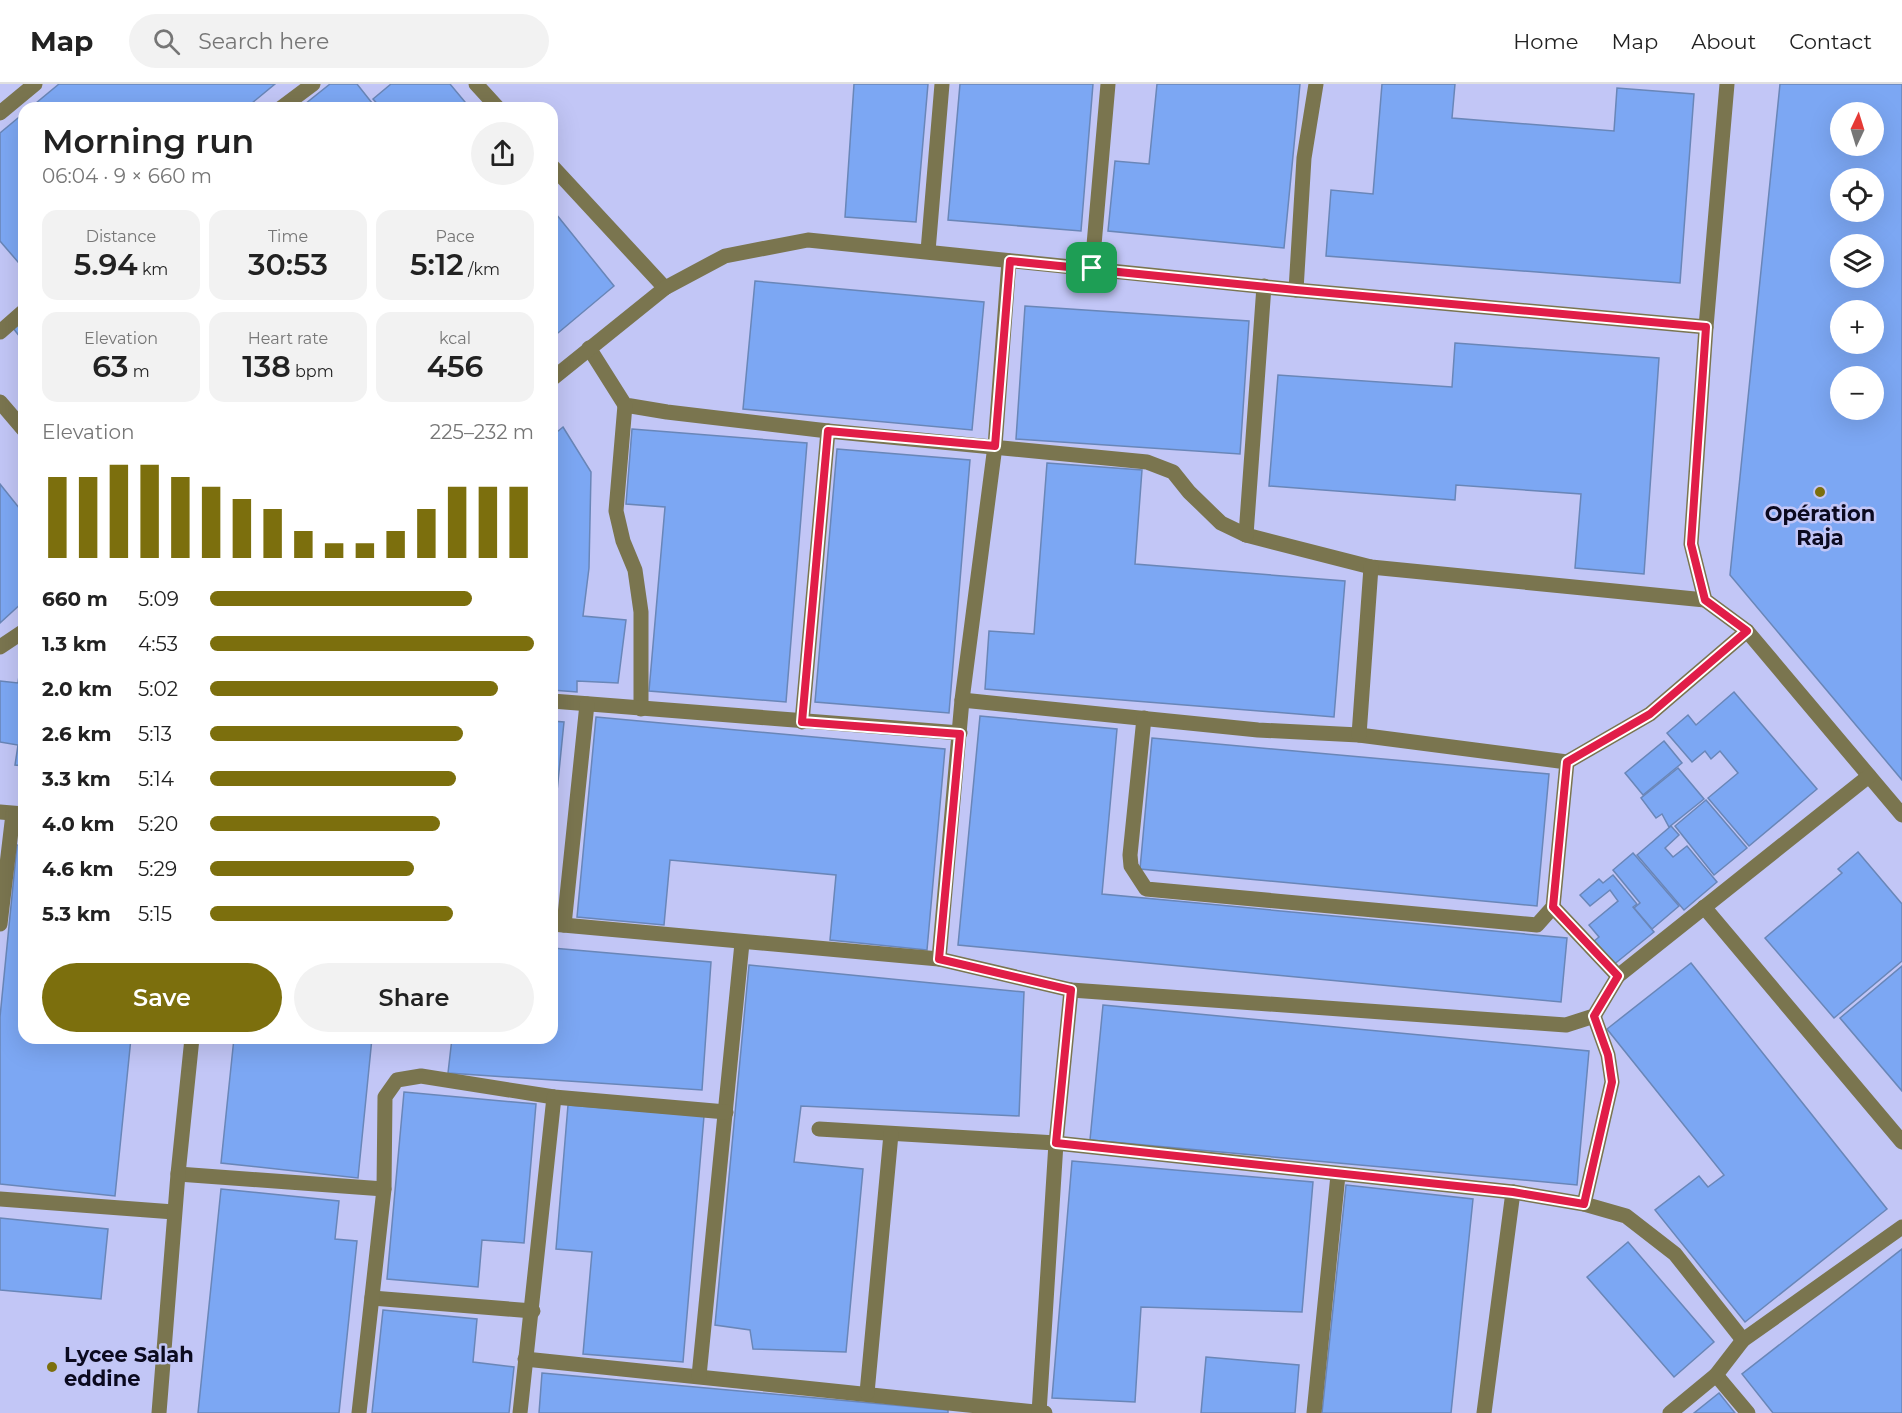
<!DOCTYPE html>
<html lang="en">
<head>
<meta charset="utf-8">
<style>
	:root { --surface:#fff; --page:#f2f2f2; --text:#222; --muted:#767676; --line:#e0e0e0; --accent:#7c6f0d }
	body { margin:0; font-family:Montserrat,sans-serif; background:var(--page); color:var(--text); height:100vh; display:flex; flex-direction:column; font-size:22px; white-space:nowrap }
	* { box-sizing:border-box; margin:0 }
	p { font-size:20px; color:var(--muted) }
	.icon { flex:none; width:33px; height:33px; fill:none; stroke:currentColor; stroke-width:2; stroke-linecap:round; stroke-linejoin:round }
	.map { position:relative; flex:1; overflow:hidden }
	.side { position:absolute; left:18px; top:18px; width:540px; height:942px; display:flex; flex-direction:column; background:var(--surface); border-radius:18px; box-shadow:0 6px 24px #0002 }
	.side>* { flex:none }
	.needle { width:39px; rotate:4deg }
	.controls { position:absolute; left:1830px; top:18px; display:grid; gap:12px }
	.controls a { display:grid; place-items:center; width:54px; height:54px; border-radius:50%; background:var(--surface); box-shadow:0 6px 24px #0002; font-size:30px }
	.pin { position:absolute; display:grid; place-items:center; width:51px; height:51px; color:#fff; margin:-26px; border-radius:12px; box-shadow:0 3px 9px #0006 }
	.round { display:grid; place-items:center; flex:none; width:63px; height:63px; border-radius:32px; background:var(--page) }
	.overview { display:flex; align-items:center; justify-content:space-between; height:102px; padding:0 24px }
	h1 { font-size:33px; font-weight:600; line-height:45px }
	.metrics { display:grid; grid-template-columns:repeat(3,1fr); gap:9px; height:102px; padding:6px 24px }
	.metrics div { display:grid; align-content:center; border-radius:15px; background:var(--page); text-align:center }
	.metrics b { font-size:30px; font-weight:600 }
	.metrics small { font-size:16px; font-weight:400 }
	.metrics p { font-size:16px }
	.chart { height:168px; padding:12px 24px }
	.chart p { display:flex; justify-content:space-between }
	.chart svg { width:100%; height:108px; margin-top:6px; stroke:var(--accent); stroke-width:6 }
	.cta { display:flex; gap:12px; margin-top:auto; padding:12px 24px }
	.cta a { flex:1; height:69px; border-radius:36px; background:var(--accent); color:#fff; font-size:24px; font-weight:600; line-height:69px; text-align:center }
	.cta a+a { background:var(--page); color:var(--text) }
	ul { padding:0 24px; list-style:none; font-size:20px }
	li { display:grid; grid-template-columns:96px 72px 1fr; align-items:center; height:45px }
	li i { height:15px; border-radius:8px; background:var(--accent) }
	header { display:flex; align-items:center; gap:36px; box-sizing:border-box; height:84px; padding:0 30px; background:var(--surface); border-bottom:2px solid var(--line) }
	header strong { font-size:28px }
	nav { display:flex; gap:33px; margin-inline-start:auto; font-size:21px }
	.search { width:420px; height:54px; background:var(--page); display:flex; align-items:center; gap:15px; box-sizing:border-box; padding:0 21px; border-radius:33px; color:var(--muted); font-size:22px }
	.map>svg:first-child { display:block }
	.building { fill:#7ca7f3; stroke:#6986b8; stroke-width:1.5; fill-rule:evenodd }
	.lines { fill:none; stroke-linecap:round; stroke-linejoin:round }
	.minor { stroke:#7a754f; stroke-width:15 }
	.route-casing { stroke:#fff; stroke-width:12 }
	.route { stroke:#e11d48; stroke-width:8 }
	.poi-dot { fill:#7c6f0d; stroke:#c2c6f6; stroke-width:2 }
	.labels { text-anchor:middle; stroke-width:5; stroke-linejoin:round; paint-order:stroke }
	.poi-label { font-size:21px; font-weight:bold; fill:#0b0a1f; stroke:#c2c6f6 }
</style>
</head>
<body>
<header>
<strong>Map</strong>
<div class="search"><svg class="icon" aria-label="search" viewBox="0 0 24 24"><circle cx="10" cy="10" r="6"/><path d="M15 15l6 6"/></svg>Search here</div>
<nav><a>Home</a><a>Map</a><a>About</a><a>Contact</a></nav>
</header>
<div class="map">
<svg width="1902" height="1329" viewBox="0 0 1902 1329">
	<rect width="100%" height="100%" fill="#c2c6f6"/>
	<g class="building">
		<path d="M 59,0 L 275,0 L 246,24 L 30,24 Z"/>
		<path d="M 330,0 L 357,0 L 376,24 L 300,24 Z"/>
		<path d="M 391,0 L 450,0 L 470,24 L 381,24 L 373,15 Z"/>
		<path d="M 854,0 L 928,0 L 916,138 L 845,133 Z"/>
		<path d="M 960,0 L 1093,0 L 1081,147 L 948,136 Z"/>
		<path d="M 1157,0 L 1300,0 L 1284,164 L 1108,147 L 1115,77 L 1149,80 Z"/>
		<path d="M 1382,0 L 1455,0 L 1452,34 L 1614,47 L 1617,4 L 1694,10 L 1680,199 L 1326,172 L 1331,106 L 1373,110 Z"/>
		<path d="M 1780,0 L 1902,0 L 1902,696 L 1730,491 ZM 1840,28 L 1874,28 L 1874,62 L 1840,62 ZM 1840,94 L 1874,94 L 1874,128 L 1840,128 ZM 1840,160 L 1874,160 L 1874,194 L 1840,194 ZM 1840,226 L 1874,226 L 1874,260 L 1840,260 ZM 1840,292 L 1874,292 L 1874,326 L 1840,326 Z"/>
		<path d="M 24,29 L 24,185 L 0,157 L 0,49 Z"/>
		<path d="M 552,125 L 614,202 L 552,254 Z"/>
		<path d="M 755,197 L 984,218 L 972,346 L 743,325 Z"/>
		<path d="M 1025,222 L 1249,237 L 1240,370 L 1016,355 Z"/>
		<path d="M 24,235 L 24,258 L 13,244 Z"/>
		<path d="M 1455,259 L 1659,274 L 1644,490 L 1575,484 L 1581,410 L 1456,401 L 1455,416 L 1269,402 L 1278,291 L 1452,303 Z"/>
		<path d="M 563,343 L 591,388 L 589,484 L 583,532 L 626,536 L 618,599 L 577,597 L 577,608 L 552,606 L 552,352 Z"/>
		<path d="M 632,345 L 807,359 L 786,618 L 649,607 L 665,423 L 626,420 Z"/>
		<path d="M 837,365 L 970,376 L 949,629 L 815,618 Z"/>
		<path d="M 1047,379 L 1142,386 L 1135,480 L 1345,497 L 1334,633 L 985,605 L 989,547 L 1034,550 Z"/>
		<path d="M 0,400 L 24,430 L 24,517 L 0,539 Z"/>
		<path d="M 23,562 L 24,562 L 24,682 L 15,681 L 18,661 L 0,658 L 0,597 L 18,599 Z"/>
		<path d="M 1734,608 L 1817,705 L 1749,762 L 1708,714 L 1738,689 L 1720,667 L 1711,675 L 1705,667 L 1692,678 L 1667,649 L 1688,631 L 1696,641 Z"/>
		<path d="M 980,632 L 1117,645 L 1102,810 L 1567,854 L 1561,918 L 958,861 Z"/>
		<path d="M 596,633 L 945,665 L 927,866 L 830,856 L 836,791 L 670,776 L 664,841 L 577,833 Z"/>
		<path d="M 552,637 L 564,638 L 552,757 Z"/>
		<path d="M 1152,654 L 1549,690 L 1537,822 L 1140,785 Z"/>
		<path d="M 1664,657 L 1682,679 L 1643,711 L 1625,689 Z"/>
		<path d="M 1678,684 L 1704,715 L 1669,743 L 1662,730 L 1656,734 L 1641,714 Z"/>
		<path d="M 1706,716 L 1747,764 L 1714,791 L 1675,742 Z"/>
		<path d="M 1671,742 L 1679,751 L 1665,764 L 1673,773 L 1687,762 L 1717,798 L 1684,826 L 1637,771 Z"/>
		<path d="M 17,761 L 24,762 L 24,954 L 131,954 L 115,1112 L 0,1100 L 0,933 Z"/>
		<path d="M 1858,768 L 1902,820 L 1902,877 L 1834,934 L 1765,854 L 1842,789 L 1838,785 Z"/>
		<path d="M 1633,769 L 1679,822 L 1652,845 L 1634,824 L 1640,819 L 1613,786 Z"/>
		<path d="M 1613,791 L 1637,820 L 1633,823 L 1654,848 L 1612,882 L 1593,858 L 1599,853 L 1589,841 L 1618,817 L 1610,806 L 1590,822 L 1580,811 L 1599,795 L 1603,799 Z"/>
		<path d="M 552,864 L 711,878 L 702,1006 L 448,989 L 452,954 L 552,954 Z"/>
		<path d="M 1691,879 L 1887,1125 L 1745,1238 L 1655,1126 L 1699,1092 L 1708,1103 L 1724,1091 L 1607,945 Z"/>
		<path d="M 749,881 L 1024,908 L 1019,1032 L 801,1022 L 794,1078 L 863,1085 L 846,1268 L 753,1265 L 750,1246 L 715,1241 Z"/>
		<path d="M 1902,882 L 1902,1007 L 1840,934 Z"/>
		<path d="M 1103,921 L 1589,967 L 1577,1101 L 1090,1056 Z"/>
		<path d="M 234,954 L 372,954 L 358,1094 L 221,1079 Z"/>
		<path d="M 404,1008 L 536,1020 L 524,1159 L 482,1156 L 478,1203 L 387,1195 Z"/>
		<path d="M 568,1021 L 704,1032 L 683,1278 L 583,1270 L 592,1168 L 556,1165 Z"/>
		<path d="M 1072,1077 L 1313,1098 L 1302,1228 L 1141,1223 L 1135,1318 L 1052,1314 Z"/>
		<path d="M 1346,1101 L 1473,1115 L 1451,1329 L 1322,1329 Z"/>
		<path d="M 221,1105 L 339,1117 L 335,1155 L 357,1157 L 339,1329 L 198,1329 Z"/>
		<path d="M 0,1134 L 108,1145 L 101,1215 L 0,1206 Z"/>
		<path d="M 1628,1158 L 1714,1258 L 1674,1293 L 1587,1193 Z"/>
		<path d="M 1902,1165 L 1902,1329 L 1773,1329 L 1742,1290 Z"/>
		<path d="M 383,1226 L 477,1235 L 473,1278 L 514,1283 L 509,1329 L 372,1329 Z"/>
		<path d="M 1206,1273 L 1299,1281 L 1295,1329 L 1201,1329 Z"/>
		<path d="M 542,1289 L 948,1326 L 948,1329 L 539,1329 Z"/>
		<path d="M 1719,1309 L 1735,1329 L 1694,1329 Z"/>
	</g>
	<g class="lines">
		<g class="minor">
			<path d="M 476,0 L 498,24"/>
			<path d="M 1727,0 L 1706,243 L 1691,460 L 1705,516 L 1747,547 L 1902,731"/>
			<path d="M 281,24 L 313,0"/>
			<path d="M 0,29 L 35,0"/>
			<path d="M 552,82 L 665,204"/>
			<path d="M 928,167 L 942,0"/>
			<path d="M 1092,184 L 1108,0"/>
			<path d="M 1296,206 L 1304,74 L 1316,0"/>
			<path d="M 0,248 L 24,227"/>
			<path d="M 589,264 L 625,321 L 667,328 L 828,347 L 1147,378 L 1173,388 L 1189,408 L 1221,439 L 1246,451 L 1371,483 L 1705,516"/>
			<path d="M 552,295 L 665,204 L 725,172 L 808,156 L 1296,206 L 1706,243"/>
			<path d="M 0,318 L 24,346"/>
			<path d="M 625,321 L 616,427 L 623,457 L 635,486 L 641,528 L 641,625"/>
			<path d="M 1246,451 L 1264,202"/>
			<path d="M 0,563 L 24,547"/>
			<path d="M 962,616 L 1258,646 L 1359,651 L 1567,678 L 1650,630 L 1747,547"/>
			<path d="M 552,617 L 960,649"/>
			<path d="M 1144,634 L 1130,771 L 1131,782 L 1146,805 L 1537,841 L 1553,823 L 1567,678"/>
			<path d="M 802,638 L 828,347"/>
			<path d="M 1359,651 L 1371,483"/>
			<path d="M 0,728 L 24,730"/>
			<path d="M 1553,823 L 1618,892"/>
			<path d="M 1704,823 L 1902,1058"/>
			<path d="M 0,840 L 13,730"/>
			<path d="M 552,840 L 939,875 L 1071,906 L 1566,941 L 1594,932 L 1618,892 L 1869,692"/>
			<path d="M 564,841 L 587,620"/>
			<path d="M 939,875 L 962,616 L 995,362 L 1009,177"/>
			<path d="M 819,1045 L 1056,1059 L 1513,1108 L 1584,1120 L 1626,1132 L 1675,1170 L 1743,1256"/>
			<path d="M 178,1090 L 384,1105"/>
			<path d="M 0,1115 L 174,1128"/>
			<path d="M 1584,1120 L 1612,998 L 1608,971 L 1594,932"/>
			<path d="M 372,1214 L 533,1227"/>
			<path d="M 525,1275 L 1045,1329"/>
			<path d="M 1716,1291 L 1748,1329"/>
			<path d="M 699,1292 L 742,859"/>
			<path d="M 867,1309 L 891,1050"/>
			<path d="M 159,1329 L 178,1090 L 192,954"/>
			<path d="M 359,1329 L 384,1105 L 385,1013 L 397,996 L 421,992 L 554,1013 L 726,1028"/>
			<path d="M 520,1329 L 554,1013"/>
			<path d="M 1039,1329 L 1056,1059 L 1071,906"/>
			<path d="M 1314,1329 L 1338,1091"/>
			<path d="M 1484,1329 L 1513,1108"/>
			<path d="M 1670,1329 L 1716,1291 L 1743,1256 L 1902,1143"/>
		</g>
	</g>
	<g class="lines">
		<g class="route-casing">
			<path id="route" d="M 1010,177 L 1296,206 L 1706,243 L 1691,460 L 1705,516 L 1747,547 L 1650,630 L 1567,678 L 1553,823 L 1618,892 L 1594,932 L 1608,971 L 1612,998 L 1584,1120 L 1513,1108 L 1056,1059 L 1071,906 L 939,875 L 960,650 L 802,638 L 828,347 L 995,362 Z"/>
		</g>
		<use href="#route" class="route"/>
	</g>
	<g class="poi-dot">
		<circle cx="1820" cy="408" r="6"/>
		<circle cx="52" cy="1283" r="6"/>
	</g>
	<g class="labels">
		<g class="poi-label">
			<text x="1820" y="437">Opération<tspan x="1820" dy="24">Raja</tspan></text>
			<text x="64" y="1278" text-anchor="start">Lycee Salah<tspan x="64" dy="24">eddine</tspan></text>
		</g>
	</g>
</svg>
<div class="controls">
<a><svg class="needle" viewBox="-14 -14 28 28"><path d="M0-13l5 13h-10z" fill="#e53935"/><path d="M0 13l5-13h-10z" fill="#767676"/></svg></a>
<a><svg class="icon" aria-label="locate" viewBox="0 0 24 24"><circle cx="12" cy="12" r="6"/><path d="M12 2v4M12 18v4M2 12h4M18 12h4"/></svg></a>
<a><svg class="icon" aria-label="layers" viewBox="0 0 24 24"><path d="M12 4l9 5-9 5-9-5zM3 14l9 5 9-5"/></svg></a>
<a>+</a>
<a>−</a>
</div>
<div class="pin" style="left:1092px;top:184px;background:#1e9e55"><svg class="icon" aria-label="arrive" viewBox="0 0 24 24"><path d="M6 21V4h12l-3 4 3 4H6"/></svg></div>
<section class="side">
<div class="overview"><div><h1>Morning run</h1><p>06:04 · 9 × 660 m</p></div><a class="round"><svg class="icon" aria-label="share" viewBox="0 0 24 24"><path d="M12 15V3M7 8l5-5 5 5M5 13v7h14v-7"/></svg></a></div>
<div class="metrics">
<div><p>Distance</p><b>5.94<small> km</small></b></div>
<div><p>Time</p><b>30:53</b></div>
<div><p>Pace</p><b>5:12<small> /km</small></b></div>
</div>
<div class="metrics">
<div><p>Elevation</p><b>63<small> m</small></b></div>
<div><p>Heart rate</p><b>138<small> bpm</small></b></div>
<div><p>kcal</p><b>456</b></div>
</div>
<div class="chart"><p><span>Elevation</span>225–232 m</p>
<svg viewBox="0 0 160 44" preserveAspectRatio="none"><path d="M5 44V11M15 44V11M25 44V6M35 44V6M45 44V11M55 44V15M65 44V20M75 44V24M85 44V33M95 44V38M105 44V38M115 44V33M125 44V24M135 44V15M145 44V15M155 44V15"/></svg>
</div>
<ul>
<li><b>660 m</b>5:09<i style="width:81%"></i></li>
<li><b>1.3 km</b>4:53<i style="width:100%"></i></li>
<li><b>2.0 km</b>5:02<i style="width:89%"></i></li>
<li><b>2.6 km</b>5:13<i style="width:78%"></i></li>
<li><b>3.3 km</b>5:14<i style="width:76%"></i></li>
<li><b>4.0 km</b>5:20<i style="width:71%"></i></li>
<li><b>4.6 km</b>5:29<i style="width:63%"></i></li>
<li><b>5.3 km</b>5:15<i style="width:75%"></i></li>
</ul>
<div class="cta"><a>Save</a><a>Share</a></div>
</section>
</div>
</body>
</html>
